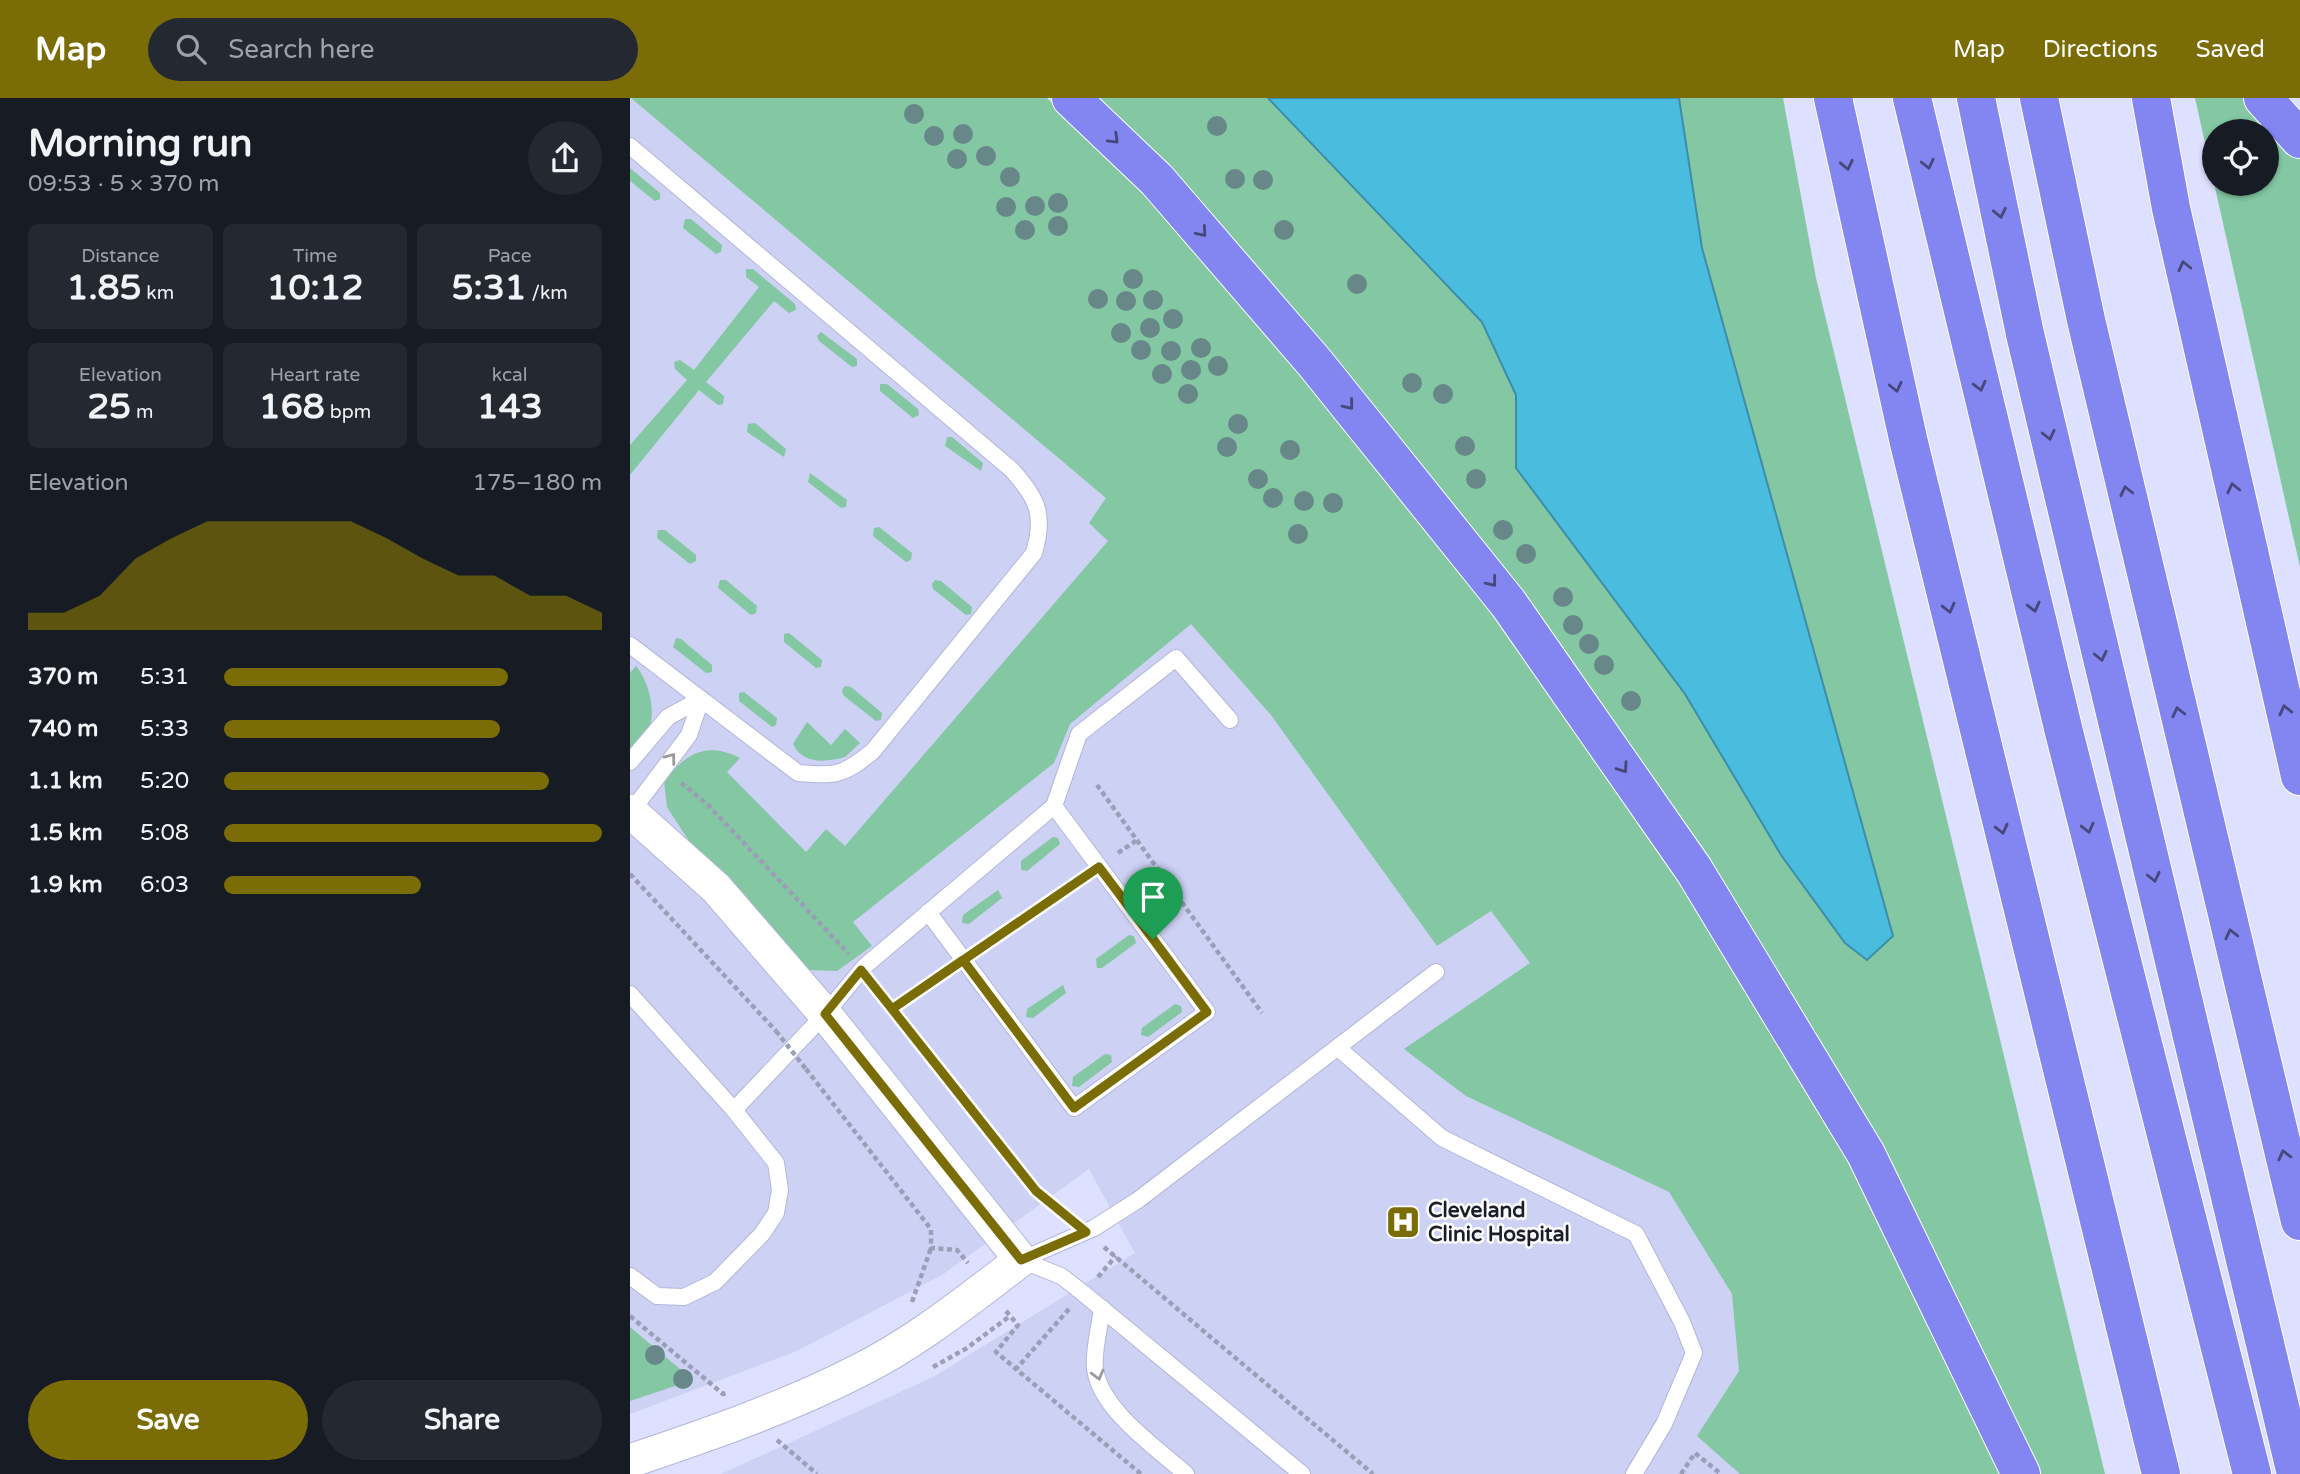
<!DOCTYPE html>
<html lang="en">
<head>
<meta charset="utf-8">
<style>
	:root { --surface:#171b24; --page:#242831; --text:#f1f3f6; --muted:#9ea1a6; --accent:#7a6d07 }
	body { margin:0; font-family:"Varela Round",sans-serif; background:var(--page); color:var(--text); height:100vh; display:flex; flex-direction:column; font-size:26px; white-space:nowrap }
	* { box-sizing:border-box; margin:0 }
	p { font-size:23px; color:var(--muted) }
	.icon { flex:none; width:38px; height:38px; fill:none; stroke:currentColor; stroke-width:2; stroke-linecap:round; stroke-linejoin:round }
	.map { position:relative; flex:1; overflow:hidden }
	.drawer { display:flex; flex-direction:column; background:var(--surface); width:630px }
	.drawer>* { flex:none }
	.buttons { position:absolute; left:1572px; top:21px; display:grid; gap:14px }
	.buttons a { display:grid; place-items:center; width:77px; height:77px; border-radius:50%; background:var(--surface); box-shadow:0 2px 5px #0004; font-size:35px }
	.pin { position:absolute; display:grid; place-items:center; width:60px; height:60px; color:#fff; margin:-72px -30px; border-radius:50% 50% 50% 0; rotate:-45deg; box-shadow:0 0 7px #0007 }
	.pin .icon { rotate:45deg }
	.round { display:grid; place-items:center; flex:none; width:74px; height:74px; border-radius:37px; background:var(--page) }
	.headline { display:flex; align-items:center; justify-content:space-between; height:119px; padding:0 28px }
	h1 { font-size:38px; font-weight:700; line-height:52px }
	.metrics { display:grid; grid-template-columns:repeat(3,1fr); gap:10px; height:119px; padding:7px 28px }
	.metrics div { display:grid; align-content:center; border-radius:10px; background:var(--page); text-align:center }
	.metrics b { font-size:35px; font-weight:700 }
	.metrics small { font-size:19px; font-weight:400 }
	.metrics p { font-size:19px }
	.chart { height:196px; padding:14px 28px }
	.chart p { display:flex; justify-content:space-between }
	.chart svg { width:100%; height:126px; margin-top:7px; fill:var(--accent); opacity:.7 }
	.primary-button { display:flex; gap:14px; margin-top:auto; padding:14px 28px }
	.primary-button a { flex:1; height:80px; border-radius:42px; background:var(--accent); color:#fff; font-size:28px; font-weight:700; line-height:80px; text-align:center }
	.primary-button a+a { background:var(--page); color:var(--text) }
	ul { padding:0 28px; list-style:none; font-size:23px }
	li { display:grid; grid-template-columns:112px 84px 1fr; align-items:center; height:52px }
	li i { height:18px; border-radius:9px; background:var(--accent) }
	header { display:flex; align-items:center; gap:42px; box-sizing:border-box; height:98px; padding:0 35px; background:var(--accent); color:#fff }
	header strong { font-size:33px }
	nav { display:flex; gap:38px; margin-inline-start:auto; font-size:24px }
	.search { width:490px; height:63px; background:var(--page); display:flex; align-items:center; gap:18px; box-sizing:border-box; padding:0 24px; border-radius:38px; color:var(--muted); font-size:26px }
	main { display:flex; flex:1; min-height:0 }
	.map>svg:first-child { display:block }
	.built { fill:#cdd1f4 }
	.green { fill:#83c7a3; fill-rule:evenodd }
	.water { fill:#4abddf; stroke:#3c8da9; stroke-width:2 }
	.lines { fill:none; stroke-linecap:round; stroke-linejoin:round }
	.lane-casing { stroke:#b3b6da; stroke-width:18 }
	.street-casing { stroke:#b3b6da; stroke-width:35 }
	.highway-casing { stroke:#fff; stroke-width:40 }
	.path { stroke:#9b9eb6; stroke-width:4.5; stroke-dasharray:5 3.5; stroke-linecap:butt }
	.lane { stroke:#fff; stroke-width:16 }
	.street { stroke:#fff; stroke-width:33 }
	.highway { stroke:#8385f0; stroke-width:38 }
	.path-bridge { stroke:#9b9eb6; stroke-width:4.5; stroke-dasharray:5 3.5; stroke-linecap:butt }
	.tree { fill:#678788 }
	.oneway { stroke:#46477a }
	.oneway2 { stroke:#999aa0 }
	.route-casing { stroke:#fff; stroke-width:14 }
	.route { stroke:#7a6d07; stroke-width:9 }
	.labels { text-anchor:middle; stroke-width:5; stroke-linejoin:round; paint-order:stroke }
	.poi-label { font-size:21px; font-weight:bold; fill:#1d1e2c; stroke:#fff; text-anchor:start }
</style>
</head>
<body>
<header>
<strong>Map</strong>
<div class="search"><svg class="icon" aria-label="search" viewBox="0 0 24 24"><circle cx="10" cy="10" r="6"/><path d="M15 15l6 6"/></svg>Search here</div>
<nav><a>Map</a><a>Directions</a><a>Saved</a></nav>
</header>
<main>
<section class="drawer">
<div class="headline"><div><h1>Morning run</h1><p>09:53 · 5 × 370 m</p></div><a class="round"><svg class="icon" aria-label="share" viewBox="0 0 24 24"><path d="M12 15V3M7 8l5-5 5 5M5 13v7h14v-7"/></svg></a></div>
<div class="metrics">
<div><p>Distance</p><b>1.85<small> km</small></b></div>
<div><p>Time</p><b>10:12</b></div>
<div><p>Pace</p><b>5:31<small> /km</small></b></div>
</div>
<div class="metrics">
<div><p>Elevation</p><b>25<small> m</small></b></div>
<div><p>Heart rate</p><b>168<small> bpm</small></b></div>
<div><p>kcal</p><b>143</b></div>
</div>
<div class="chart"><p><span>Elevation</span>175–180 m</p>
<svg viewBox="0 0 160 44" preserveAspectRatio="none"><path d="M0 44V38L10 38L20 32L30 19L40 12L50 6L60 6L70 6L80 6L90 6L100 12L110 19L120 25L130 25L140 32L150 32L160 38V44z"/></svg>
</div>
<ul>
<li><b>370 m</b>5:31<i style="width:75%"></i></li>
<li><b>740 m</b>5:33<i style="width:73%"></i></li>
<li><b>1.1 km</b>5:20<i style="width:86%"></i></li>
<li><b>1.5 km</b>5:08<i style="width:100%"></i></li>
<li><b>1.9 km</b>6:03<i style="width:52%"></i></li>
</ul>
<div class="primary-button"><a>Save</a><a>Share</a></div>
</section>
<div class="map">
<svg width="1670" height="1376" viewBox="0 0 1670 1376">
	<rect width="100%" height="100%" fill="#dde0fe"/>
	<path class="built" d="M 0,0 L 79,0 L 342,215 L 861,813 L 888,845 L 1102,1196 L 1184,1376 L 91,1376 L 303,1279 L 505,1155 L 459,1071 L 312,1177 L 167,1253 L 0,1316 Z"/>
	<g class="green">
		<path d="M 1,0 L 417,0 L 539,120 L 809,440 L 990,686 L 1213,1053 L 1350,1320 L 1373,1376 L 1110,1376 L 1067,1338 L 1109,1273 L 1102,1196 L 1039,1094 L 836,998 L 774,951 L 900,865 L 861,813 L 807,848 L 641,617 L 561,526 L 440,626 L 424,665 L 223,824 L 242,848 L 207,873 L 179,872 L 57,740 L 37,709 L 34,683 C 56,655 77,643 110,660 L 97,674 L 176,754 L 196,731 L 215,748 L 478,443 L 459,425 L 476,400 Z"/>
		<path d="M 457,0 L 1153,0 L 1186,180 L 1475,1376 L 1406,1376 L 1265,1076 L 1116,820 L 940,559 L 732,293 L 607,149 Z"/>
		<path d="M 1565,0 L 1616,0 L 1670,56 L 1670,469 ZM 1584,33 L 1636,33 L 1636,86 L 1584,86 Z"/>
		<path d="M 0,70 L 30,95 L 30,101 L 25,103 L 0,83 Z"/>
		<path d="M 55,121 L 61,121 L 92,147 L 91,154 L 86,156 L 53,130 Z"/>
		<path d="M 116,171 L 123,171 L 165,206 L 166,212 L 159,215 L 144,203 L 76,284 L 94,298 L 93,306 L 88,307 L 69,292 L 0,377 L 0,347 L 57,282 L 45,271 L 44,264 L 50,262 L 64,272 L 129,189 L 116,179 Z"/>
		<path d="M 191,234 L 227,261 L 227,268 L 222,269 L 189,243 L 187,238 Z"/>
		<path d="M 250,286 L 257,286 L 288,311 L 289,317 L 283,320 L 250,293 Z"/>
		<path d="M 125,325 L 156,351 L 154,359 L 117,334 L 118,326 Z"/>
		<path d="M 317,339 L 322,339 L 353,365 L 351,373 L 315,348 Z"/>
		<path d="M 180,375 L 217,402 L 216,409 L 211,410 L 178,384 Z"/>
		<path d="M 249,429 L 282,455 L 281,462 L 276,464 L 243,438 L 244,430 Z"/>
		<path d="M 28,432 L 35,432 L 66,457 L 66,463 L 60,466 L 27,440 Z"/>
		<path d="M 90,482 L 96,482 L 127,508 L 126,515 L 121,517 L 88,490 Z"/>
		<path d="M 305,482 L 311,483 L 342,509 L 341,516 L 336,517 L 303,491 L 302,486 Z"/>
		<path d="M 154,536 L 159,535 L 192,562 L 191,569 L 186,570 L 154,544 Z"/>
		<path d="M 46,540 L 51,541 L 82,567 L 82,574 L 76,575 L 43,549 Z"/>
		<path d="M 6,568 C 23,589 33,637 0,650 L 0,575 Z"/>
		<path d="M 215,588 L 221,589 L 252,615 L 251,622 L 246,623 L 213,597 L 212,592 Z"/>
		<path d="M 114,594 L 147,620 L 146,627 L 142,629 L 109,603 L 109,595 Z"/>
		<path d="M 177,624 L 201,647 L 215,631 L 230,645 L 215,659 C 196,664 173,667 163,646 Z"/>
		<path d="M 423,739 L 428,740 L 430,746 L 397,773 L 391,772 L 391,763 Z"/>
		<path d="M 368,792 L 372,800 L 339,826 L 332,825 L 333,817 Z"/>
		<path d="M 499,837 L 504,838 L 506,845 L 472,870 L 467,870 L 466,861 Z"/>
		<path d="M 433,887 L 436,895 L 403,920 L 396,919 L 397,911 Z"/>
		<path d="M 545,906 L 551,908 L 552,914 L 518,939 L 511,937 L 512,930 Z"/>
		<path d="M 475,956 L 481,957 L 482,964 L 449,989 L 442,988 L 443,979 Z"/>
		<path d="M 0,1229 L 63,1282 L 0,1303 Z"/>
	</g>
	<path class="water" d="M 638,0 L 1049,0 L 1072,150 L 1263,838 L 1237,862 L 1215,845 L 1151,757 L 1055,596 L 886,370 L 886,297 L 852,224 Z"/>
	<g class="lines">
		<g class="lane-casing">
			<g id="lane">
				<path d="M 0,48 L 382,372 C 408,401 415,417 404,455 L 243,653 C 213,678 206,678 168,675 L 0,547"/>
				<path d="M 0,664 L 38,619 L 71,601"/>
				<path d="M 424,708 L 449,636 L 546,560 L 600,622"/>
				<path d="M 1,714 L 59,637 L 71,601"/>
				<path d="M 0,896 L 104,1012 L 146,1065 L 150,1092 L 146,1115 L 132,1136 L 85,1184 L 54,1199 L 27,1198 L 0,1178"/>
				<path d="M 708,950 L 812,1040 L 1006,1136 L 1052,1224 L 1064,1255 L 1034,1326 L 1004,1376"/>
				<path d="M 104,1012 L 195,916 L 235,868 L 424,708 L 577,914 L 444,1010 L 298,814"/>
				<path d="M 391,1162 L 464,1130 L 508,1102 L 806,874"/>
				<path d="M 391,1162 L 431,1178 L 453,1195 L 672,1376"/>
				<path d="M 472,1210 C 470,1229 463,1252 465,1270 C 469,1311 528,1351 556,1376"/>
			</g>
		</g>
		<g class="street-casing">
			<path id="street" d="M 0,713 L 86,790 L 195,916 L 391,1162 C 339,1201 287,1244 228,1273 C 156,1310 77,1337 0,1363"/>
		</g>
		<g class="highway-casing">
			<g id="highway">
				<path d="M 441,0 L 527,82 L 685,265 L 878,505 L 1064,772 L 1236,1056 L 1391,1376"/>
				<path d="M 1203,0 L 1279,345 L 1531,1376"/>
				<path d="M 1282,0 L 1434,634 L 1622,1376"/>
				<path d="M 1346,0 L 1395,236 L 1666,1376"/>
				<path d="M 1409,0 L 1456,222 L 1670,1123"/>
				<path d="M 1521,0 L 1541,110 L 1670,678"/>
				<path d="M 1633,0 L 1670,41"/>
			</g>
		</g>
		<g class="path">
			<path d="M 51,685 L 77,706 L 219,856"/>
			<path d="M 467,687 L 632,915"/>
			<path d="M 488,755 L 507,742"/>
			<path d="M 0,776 L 146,933"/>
			<path d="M 352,849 L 452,780"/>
			<path d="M 246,890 L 406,1093 L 438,1119"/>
			<path d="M 262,911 L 316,874"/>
			<path d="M 176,971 L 301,1131 L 301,1150 L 327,1152 L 338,1165"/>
			<path d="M 474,1149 L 743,1376"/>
			<path d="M 468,1179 L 486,1158"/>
			<path d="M 282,1204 L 301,1150"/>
			<path d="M 439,1211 L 386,1271 L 511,1376"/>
			<path d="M 376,1213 L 388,1227 L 366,1254 L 386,1271"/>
			<path d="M 0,1218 L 93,1296 L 96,1295"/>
			<path d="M 303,1269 L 337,1250 L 380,1218"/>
			<path d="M 147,1342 L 187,1376"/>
			<path d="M 1051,1376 L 1065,1355 L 1091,1376"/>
		</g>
		<use href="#lane" class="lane"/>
		<use href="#street" class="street"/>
		<use href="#highway" class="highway"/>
		<path class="path-bridge" d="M 146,933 L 176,971"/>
	</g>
	<g class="tree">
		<circle cx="284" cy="16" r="10"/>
		<circle cx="587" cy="28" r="10"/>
		<circle cx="333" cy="36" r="10"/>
		<circle cx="304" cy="38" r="10"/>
		<circle cx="356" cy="58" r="10"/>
		<circle cx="327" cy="61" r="10"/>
		<circle cx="380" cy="79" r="10"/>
		<circle cx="605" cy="81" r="10"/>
		<circle cx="633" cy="82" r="10"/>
		<circle cx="428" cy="105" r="10"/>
		<circle cx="405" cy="108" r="10"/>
		<circle cx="376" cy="109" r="10"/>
		<circle cx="428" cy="128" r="10"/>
		<circle cx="395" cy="132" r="10"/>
		<circle cx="654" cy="132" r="10"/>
		<circle cx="503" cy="181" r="10"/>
		<circle cx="727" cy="186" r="10"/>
		<circle cx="468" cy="201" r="10"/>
		<circle cx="523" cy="202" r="10"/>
		<circle cx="496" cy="203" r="10"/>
		<circle cx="543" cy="221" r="10"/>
		<circle cx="520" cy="230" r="10"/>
		<circle cx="491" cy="235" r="10"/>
		<circle cx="571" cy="250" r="10"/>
		<circle cx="511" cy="252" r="10"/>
		<circle cx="541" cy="253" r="10"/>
		<circle cx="588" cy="268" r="10"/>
		<circle cx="561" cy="272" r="10"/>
		<circle cx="532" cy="276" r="10"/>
		<circle cx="782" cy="285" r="10"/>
		<circle cx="558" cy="296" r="10"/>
		<circle cx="813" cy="296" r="10"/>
		<circle cx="608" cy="326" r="10"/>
		<circle cx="835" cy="348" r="10"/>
		<circle cx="597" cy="349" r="10"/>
		<circle cx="660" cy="352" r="10"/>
		<circle cx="628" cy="381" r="10"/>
		<circle cx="846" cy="381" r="10"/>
		<circle cx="643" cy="400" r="10"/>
		<circle cx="674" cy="403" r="10"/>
		<circle cx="703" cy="405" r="10"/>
		<circle cx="873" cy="432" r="10"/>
		<circle cx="668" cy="436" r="10"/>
		<circle cx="896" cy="456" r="10"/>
		<circle cx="933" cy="499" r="10"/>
		<circle cx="943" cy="527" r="10"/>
		<circle cx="959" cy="546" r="10"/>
		<circle cx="974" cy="567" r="10"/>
		<circle cx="1001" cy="603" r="10"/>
		<circle cx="25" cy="1257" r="10"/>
		<circle cx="53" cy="1281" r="10"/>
	</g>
	<defs><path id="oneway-chevron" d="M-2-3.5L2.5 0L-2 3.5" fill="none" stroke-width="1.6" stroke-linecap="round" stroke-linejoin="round" transform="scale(1.75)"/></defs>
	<g class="oneway">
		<use href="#oneway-chevron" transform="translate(484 41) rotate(44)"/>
		<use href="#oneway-chevron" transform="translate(1298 66) rotate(77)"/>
		<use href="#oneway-chevron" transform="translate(1217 67) rotate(78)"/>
		<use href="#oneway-chevron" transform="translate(1370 115) rotate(78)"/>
		<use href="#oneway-chevron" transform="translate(572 134) rotate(49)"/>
		<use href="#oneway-chevron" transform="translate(1554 168) rotate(-103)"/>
		<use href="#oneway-chevron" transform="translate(1350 288) rotate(76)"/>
		<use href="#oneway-chevron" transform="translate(1266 289) rotate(77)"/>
		<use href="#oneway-chevron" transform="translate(719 307) rotate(51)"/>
		<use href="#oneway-chevron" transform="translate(1419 337) rotate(77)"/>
		<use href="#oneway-chevron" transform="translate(1603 390) rotate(-103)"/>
		<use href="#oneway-chevron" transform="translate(1496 393) rotate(-103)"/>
		<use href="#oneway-chevron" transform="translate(862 484) rotate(51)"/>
		<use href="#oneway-chevron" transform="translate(1404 509) rotate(76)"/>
		<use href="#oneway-chevron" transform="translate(1319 510) rotate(76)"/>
		<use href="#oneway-chevron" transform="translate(1471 558) rotate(77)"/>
		<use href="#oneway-chevron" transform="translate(1655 612) rotate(-103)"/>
		<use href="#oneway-chevron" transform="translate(1548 614) rotate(-103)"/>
		<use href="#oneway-chevron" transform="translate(993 670) rotate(55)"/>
		<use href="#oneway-chevron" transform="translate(1458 730) rotate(76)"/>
		<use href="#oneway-chevron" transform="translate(1372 731) rotate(76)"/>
		<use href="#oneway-chevron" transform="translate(1524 779) rotate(77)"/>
		<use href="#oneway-chevron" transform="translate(1601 836) rotate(-103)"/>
		<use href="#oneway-chevron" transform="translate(1654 1057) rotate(-104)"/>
	</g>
	<g class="oneway2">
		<use href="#oneway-chevron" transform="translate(41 660) rotate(-53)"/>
		<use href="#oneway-chevron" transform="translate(468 1277) rotate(75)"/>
	</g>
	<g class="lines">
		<g class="route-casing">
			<path id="route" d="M 523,841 L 469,769 L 262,911 L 231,872 L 195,916 L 391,1162 L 456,1134 L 406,1093 L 262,911 L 333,862 L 444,1010 L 577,914 L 523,841"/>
		</g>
		<use href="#route" class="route"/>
	</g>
	<defs>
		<g id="hospital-square" transform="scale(1.75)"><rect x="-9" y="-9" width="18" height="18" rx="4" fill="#7a6d07" stroke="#fff"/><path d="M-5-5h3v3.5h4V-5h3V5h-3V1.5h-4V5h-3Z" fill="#fff"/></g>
	</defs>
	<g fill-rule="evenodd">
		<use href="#hospital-square" x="773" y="1124"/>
	</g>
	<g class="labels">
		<g class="poi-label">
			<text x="798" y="1119">Cleveland<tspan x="798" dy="24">Clinic Hospital</tspan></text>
		</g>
	</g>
</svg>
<div class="buttons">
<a><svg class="icon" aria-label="locate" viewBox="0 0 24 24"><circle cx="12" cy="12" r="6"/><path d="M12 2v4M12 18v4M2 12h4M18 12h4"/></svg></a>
</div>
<div class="pin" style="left:523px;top:841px;background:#1e9e55"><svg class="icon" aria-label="arrive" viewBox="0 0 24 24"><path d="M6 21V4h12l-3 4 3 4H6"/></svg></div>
</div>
</main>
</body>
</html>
